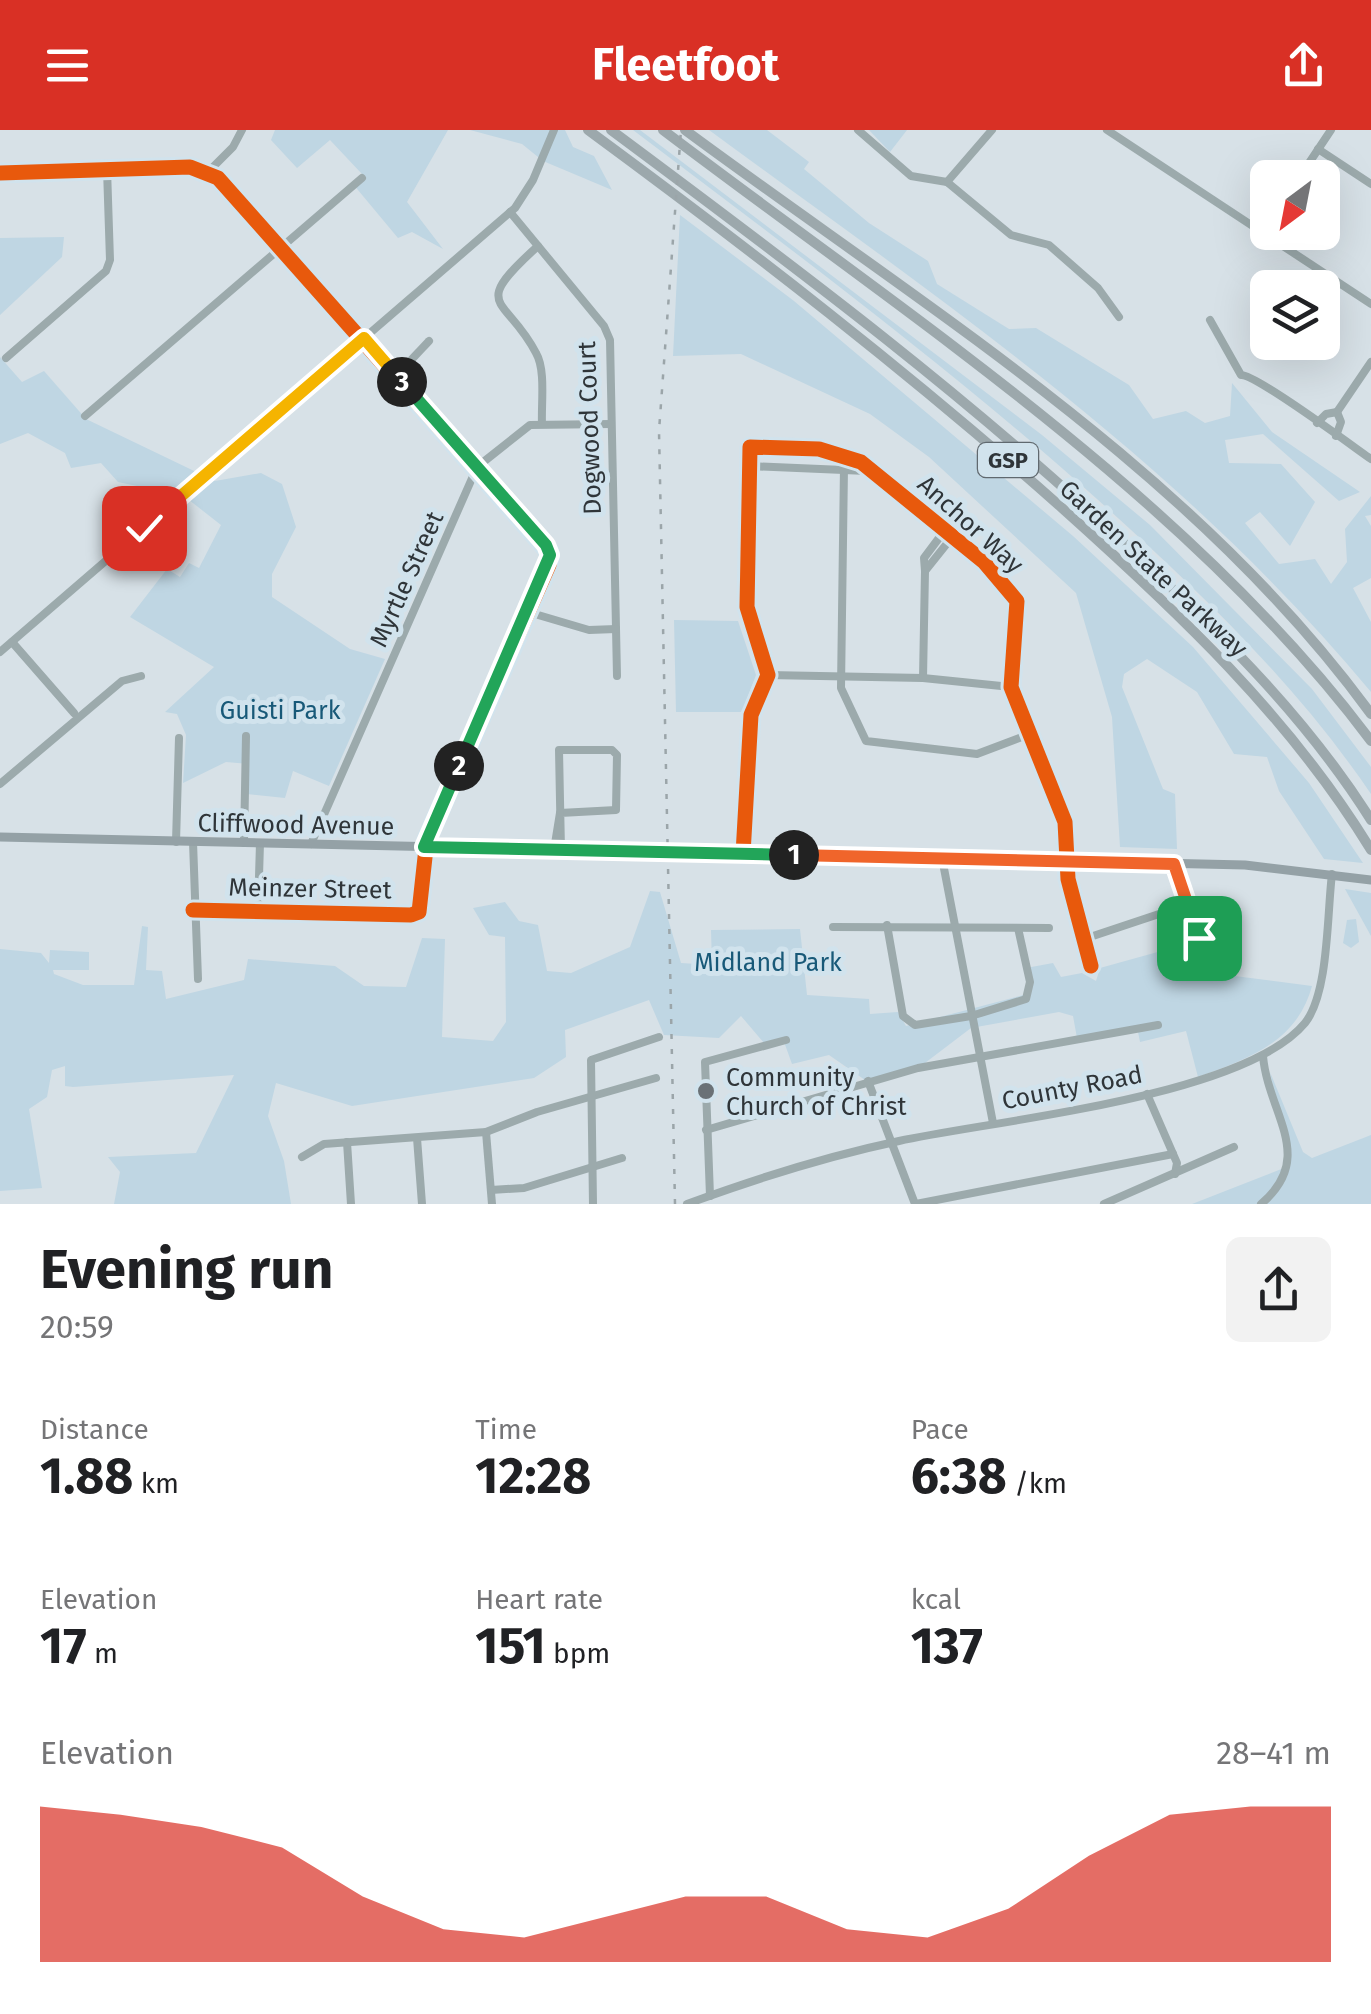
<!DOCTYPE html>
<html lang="en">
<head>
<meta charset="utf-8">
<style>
	:root { --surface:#fff; --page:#f2f2f2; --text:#202124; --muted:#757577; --accent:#d93025 }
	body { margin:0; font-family:"Fira Sans",sans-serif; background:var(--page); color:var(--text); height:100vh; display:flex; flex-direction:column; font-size:38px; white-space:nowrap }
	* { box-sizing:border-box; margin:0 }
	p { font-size:32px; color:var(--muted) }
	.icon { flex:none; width:55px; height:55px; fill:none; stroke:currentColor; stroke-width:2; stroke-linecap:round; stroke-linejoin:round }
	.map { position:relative; height:1074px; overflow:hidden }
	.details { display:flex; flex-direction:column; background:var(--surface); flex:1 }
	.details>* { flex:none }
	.needle { width:65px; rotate:212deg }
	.controls { position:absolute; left:1250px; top:30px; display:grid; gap:20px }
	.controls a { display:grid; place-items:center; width:90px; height:90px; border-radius:15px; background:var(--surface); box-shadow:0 10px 40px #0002; font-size:50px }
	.pin { position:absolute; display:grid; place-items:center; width:85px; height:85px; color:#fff; margin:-42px; border-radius:20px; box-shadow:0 5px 15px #0006 }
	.km { position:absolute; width:50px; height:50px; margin:-25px; border-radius:50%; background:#222; color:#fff; font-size:28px; line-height:50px; text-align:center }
	.round { display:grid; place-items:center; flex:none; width:105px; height:105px; border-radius:15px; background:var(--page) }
	.headline { display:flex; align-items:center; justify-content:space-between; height:170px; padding:0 40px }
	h1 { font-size:55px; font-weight:700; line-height:75px }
	.figures { display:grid; grid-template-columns:repeat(3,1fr); gap:15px; height:170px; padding:10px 40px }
	.figures div { display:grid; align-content:center }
	.figures b { font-size:50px; font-weight:700 }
	.figures small { font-size:28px; font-weight:400 }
	.figures p { font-size:28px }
	.chart { height:280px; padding:20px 40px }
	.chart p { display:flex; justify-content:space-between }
	.chart svg { width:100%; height:180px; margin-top:10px; fill:var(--accent); opacity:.7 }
	header { display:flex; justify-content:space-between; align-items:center; height:130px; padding:0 40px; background:var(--accent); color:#fff; font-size:45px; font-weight:700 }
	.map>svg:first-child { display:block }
	.green { fill:#bfd6e3 }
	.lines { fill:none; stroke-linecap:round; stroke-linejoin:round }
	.minor { stroke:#9caaac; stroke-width:8 }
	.major { stroke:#94a1a6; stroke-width:9 }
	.highway { stroke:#9ca8ac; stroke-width:10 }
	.rail { stroke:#9ba5a9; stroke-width:2.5; stroke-dasharray:5 10; stroke-linecap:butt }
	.cycleway-casing { stroke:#d1e3ed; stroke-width:21 }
	.cycleway { stroke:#e8590c; stroke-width:15 }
	.split-1-casing { stroke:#fff; stroke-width:20 }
	.split-2-casing { stroke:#fff; stroke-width:20 }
	.split-3-casing { stroke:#fff; stroke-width:20 }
	.split-4-casing { stroke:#fff; stroke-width:20 }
	.split-1 { stroke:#f0652b; stroke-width:12 }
	.split-2 { stroke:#22a559; stroke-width:12 }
	.split-3 { stroke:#22a559; stroke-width:12 }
	.split-4 { stroke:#f5b400; stroke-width:12 }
	.poi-dot { fill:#6a7176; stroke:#d1e3ed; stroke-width:4 }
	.labels { text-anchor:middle; stroke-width:10; stroke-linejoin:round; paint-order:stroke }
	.shield { fill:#d1e3ed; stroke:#60696f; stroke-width:2.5 }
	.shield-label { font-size:22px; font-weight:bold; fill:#2f3539 }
	.street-label { font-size:25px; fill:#2f3539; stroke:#d1e3ed }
	.park-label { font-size:25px; fill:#185978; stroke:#d1e3ed }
	.poi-label { font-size:25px; fill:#2f3539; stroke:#d1e3ed; text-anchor:start }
</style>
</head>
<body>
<header><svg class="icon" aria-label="menu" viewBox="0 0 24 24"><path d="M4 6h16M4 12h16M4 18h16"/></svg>Fleetfoot<svg class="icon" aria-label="share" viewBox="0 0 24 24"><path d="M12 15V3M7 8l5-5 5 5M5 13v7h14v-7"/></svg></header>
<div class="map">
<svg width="1371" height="1074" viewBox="0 0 1371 1074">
	<rect width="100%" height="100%" fill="#d7e1e7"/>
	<g class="green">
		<path d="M 275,0 L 448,0 L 407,72 L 443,119 L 412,102 L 398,108 L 353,54 L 362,44 L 330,10 L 297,38 L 271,10 Z"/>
		<path d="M 470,0 L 565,0 L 573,17 L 594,26 L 612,60 L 543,31 L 522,14 Z"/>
		<path d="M 633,0 L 640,0 L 1042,305 L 1150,395 L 1312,559 L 1371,637 L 1371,664 C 1295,552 1197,459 1097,369 C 949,237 791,119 633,0 Z"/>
		<path d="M 709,0 L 767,0 L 809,32 L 804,39 L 869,93 L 928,131 L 937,154 L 1009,199 L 1036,198 L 1129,255 L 1153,289 L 1186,281 L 1205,293 L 1230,286 L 1232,253 L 1272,302 L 1360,362 L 1339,371 L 1263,304 L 1225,310 L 1229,333 L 1281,334 L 1315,372 L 1290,416 L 1260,382 L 1245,393 L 1279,434 L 1315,429 L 1331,454 L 1347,432 L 1345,399 L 1371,366 L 1371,385 L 1365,386 L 1371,396 L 1371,448 L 1353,458 L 1371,492 L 1371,562 C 1179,331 949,176 709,0 Z"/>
		<path d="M 869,0 L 907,0 L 890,22 Z"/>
		<path d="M 680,85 L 794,171 L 1073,406 L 1193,517 L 1309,653 L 1363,733 L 1324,729 L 1279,661 L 1267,627 L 1234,624 L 1197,562 L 1147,529 L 1124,544 L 1122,557 L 1163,659 L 1175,664 L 1177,719 L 1120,717 L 1112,587 L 1076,463 L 929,327 L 870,284 L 741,224 L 673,226 Z"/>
		<path d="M 64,107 L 62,127 L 0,185 L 0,108 Z"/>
		<path d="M 0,227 L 22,252 L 44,241 L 86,289 L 215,351 L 261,343 L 282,354 L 296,397 L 272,444 L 272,467 L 350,519 L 385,529 L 329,656 L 293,641 L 285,668 L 247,664 L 249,634 L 226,632 L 183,653 L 186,605 L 177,584 L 165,582 L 214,537 L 130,487 L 167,439 L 180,447 L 189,433 L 199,438 L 221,395 L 184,366 L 118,352 L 101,333 L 71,338 L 65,323 L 28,303 L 0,314 Z"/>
		<path d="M 674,490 L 738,491 L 756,545 L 742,582 L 676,582 Z"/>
		<path d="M 1345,759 L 1371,763 L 1371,806 Z"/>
		<path d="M 650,761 L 660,762 L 681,833 L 712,835 L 711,800 L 800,799 L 807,865 L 869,869 L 870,884 L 898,882 L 906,896 L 1027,864 L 1026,838 L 1053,833 L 1061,847 L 1082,843 L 1096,851 L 1100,838 L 1208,808 L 1211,843 L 1312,856 C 1297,912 1248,929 1198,947 L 1186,901 L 1140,912 L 1138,902 L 1077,908 L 1073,886 L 1059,882 L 971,898 L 921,936 L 865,950 L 829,925 L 792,934 L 783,909 L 764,913 L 741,886 L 719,908 L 664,905 L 649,870 L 565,900 L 566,927 L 534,948 L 352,976 L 276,953 L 268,986 L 284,1031 L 291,1074 L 114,1074 L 120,1042 L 108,1027 L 196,1023 L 234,945 L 73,957 L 65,956 L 65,936 L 52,940 L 47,967 L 29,979 L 42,1058 L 0,1061 L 0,819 L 41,823 L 49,833 L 50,820 L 89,822 L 89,840 L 53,840 L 54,844 L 83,855 L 134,855 L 142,796 L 148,797 L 146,840 L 162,841 L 166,869 L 244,850 L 248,829 L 335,836 L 364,856 L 406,857 L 422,808 L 445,809 L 442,907 L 493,911 L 506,892 L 505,807 L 489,805 L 473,778 L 505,772 L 519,791 L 538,795 L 547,841 L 571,843 L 630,817 Z"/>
		<path d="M 1356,789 L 1359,812 L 1351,818 L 1343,813 L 1347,790 Z"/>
		<path d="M 1270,942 L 1303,1022 L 1312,1028 L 1371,1005 L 1371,1074 L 1192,1074 L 1289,1036 Z"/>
	</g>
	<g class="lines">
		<g class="minor">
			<path d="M 858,0 L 911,46 L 947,52 L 1011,105 L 1049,115 L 1098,158 L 1119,187"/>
			<path d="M 1107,0 L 1371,174"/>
			<path d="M 1318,19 L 1371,54"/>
			<path d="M 208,42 L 233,17 L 242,0"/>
			<path d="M 0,43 L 190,37 L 218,48 L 549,421 L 549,435 L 427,709 L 419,782 L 411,785 L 193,780"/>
			<path d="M 1299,48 L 1331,0"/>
			<path d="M 947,52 L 992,0"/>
			<path d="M 510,82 L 604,196 L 610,210 L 617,546"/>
			<path d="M 538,116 C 468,179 506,165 536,223 C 546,240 541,274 542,294"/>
			<path d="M 1210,190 L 1241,245 C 1255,244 1351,315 1371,329"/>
			<path d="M 6,228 L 106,141 L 110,130 L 107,39"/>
			<path d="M 397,245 L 429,211"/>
			<path d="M 1337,282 L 1371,232"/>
			<path d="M 85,286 L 362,48"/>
			<path d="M 1317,293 L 1326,284 L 1337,282 L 1341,292 L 1336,306"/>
			<path d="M 749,336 L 867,341"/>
			<path d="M 844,337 L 841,558 L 866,611 L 977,624 L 1027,605"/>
			<path d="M 925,441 L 924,428 L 945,400"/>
			<path d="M 528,482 L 589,500 L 616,499"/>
			<path d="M 12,512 L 74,583"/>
			<path d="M 0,522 L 515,78 L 533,50 L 554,0"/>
			<path d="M 768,545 L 923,548 L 1011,557"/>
			<path d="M 923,548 L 925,441 L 953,406"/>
			<path d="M 0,654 L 122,551 L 141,546"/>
			<path d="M 560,683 L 616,680 L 617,625 L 612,620 L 559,620 L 561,720"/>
			<path d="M 176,712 L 179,608"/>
			<path d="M 193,712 L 198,849"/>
			<path d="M 244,713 L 246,606"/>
			<path d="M 311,714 L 477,337 L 530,295 L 611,294"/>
			<path d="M 554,720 L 560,683"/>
			<path d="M 743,724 L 751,585 L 768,545 L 747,477 L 750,317 L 819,319 L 861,332 L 984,432 L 1017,471 L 1011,557 L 1065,692 L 1068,749 L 1091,836"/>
			<path d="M 942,728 L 993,993"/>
			<path d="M 1174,734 L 1199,808"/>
			<path d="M 258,780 L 260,713"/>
			<path d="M 887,795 L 903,886 L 915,895 L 971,886 L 1026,869 L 1030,852 L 1018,798"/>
			<path d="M 833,797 L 1049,798"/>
			<path d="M 1084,809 L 1186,775"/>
			<path d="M 868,951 L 915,1074"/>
			<path d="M 1147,964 L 1177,1033 L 1175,1044"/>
			<path d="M 706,1000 L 918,938 L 1158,895"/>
			<path d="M 486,1002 L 492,1074"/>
			<path d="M 417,1008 L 422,1074"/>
			<path d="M 347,1012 L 351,1074"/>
			<path d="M 302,1027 L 324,1014 L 486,1002 L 537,982 L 656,948"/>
			<path d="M 491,1060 L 524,1058 L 622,1028"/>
			<path d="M 710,1066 L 705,932 L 786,910"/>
			<path d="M 593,1074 L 591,930 L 659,907"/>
			<path d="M 687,1074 C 755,1049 828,1026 899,1011 C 996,990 1244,967 1305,893 C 1329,863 1327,783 1332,744"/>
			<path d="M 916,1074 L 1173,1024"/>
			<path d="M 1104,1074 L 1234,1017"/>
			<path d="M 1261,1074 C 1317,1027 1268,984 1263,926"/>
		</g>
		<path class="major" d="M 0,707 L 1245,735 L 1371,750"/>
		<g class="highway">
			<path d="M 588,0 C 751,120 910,243 1062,378 C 1177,481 1290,587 1371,720"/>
			<path d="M 611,0 C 794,136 976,272 1141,429 C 1226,509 1308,590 1371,690"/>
			<path d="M 663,0 C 904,183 1188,367 1371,611"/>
			<path d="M 685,0 C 924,177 1193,340 1371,584"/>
		</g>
		<path class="rail" d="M 675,1074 L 659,301 L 681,0"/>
		<g class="cycleway-casing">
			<g id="cycleway">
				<path d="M 0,43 L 190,37 L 218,48 L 549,421 L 549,435 L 427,709 L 419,782 L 411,785 L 193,780"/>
				<path d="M 743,724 L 751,585 L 768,545 L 747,477 L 750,317 L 819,319 L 861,332 L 984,432 L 1017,471 L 1011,557 L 1065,692 L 1068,749 L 1091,836"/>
			</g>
		</g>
		<use href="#cycleway" class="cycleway"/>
	</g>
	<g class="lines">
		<g class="split-1-casing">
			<path id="split-1" d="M 794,725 L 1174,734 L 1199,808"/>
		</g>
		<g class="split-2-casing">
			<path id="split-2" d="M 459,636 L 424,717 L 794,725"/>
		</g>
		<g class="split-3-casing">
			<path id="split-3" d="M 402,252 L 546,415 L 550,425 L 459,636"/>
		</g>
		<g class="split-4-casing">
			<path id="split-4" d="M 144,398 L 364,208 L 402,252"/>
		</g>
		<use href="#split-1" class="split-1"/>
		<use href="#split-2" class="split-2"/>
		<use href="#split-3" class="split-3"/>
		<use href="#split-4" class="split-4"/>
	</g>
	<circle class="poi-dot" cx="706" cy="961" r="10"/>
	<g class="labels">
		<rect class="shield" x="978" y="313" width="60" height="34" rx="8"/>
		<g class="shield-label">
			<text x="1008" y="338">GSP</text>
		</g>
		<g class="street-label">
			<text transform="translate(589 298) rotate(-92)" y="9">Dogwood Court</text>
			<text transform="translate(971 394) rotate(42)" y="9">Anchor Way</text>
			<text transform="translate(1154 438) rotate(43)" y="9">Garden State Parkway</text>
			<text transform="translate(406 449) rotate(-66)" y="9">Myrtle Street</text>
			<text transform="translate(296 694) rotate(1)" y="9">Cliffwood Avenue</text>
			<text transform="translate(310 758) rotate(1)" y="9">Meinzer Street</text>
			<text transform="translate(1072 957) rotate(-11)" y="9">County Road</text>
		</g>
		<g class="park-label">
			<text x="280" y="589">Guisti Park</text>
			<text x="768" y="841">Midland Park</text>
		</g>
		<g class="poi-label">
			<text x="726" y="956">Community<tspan x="726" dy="29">Church of Christ</tspan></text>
		</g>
	</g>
</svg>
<div class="controls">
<a><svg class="needle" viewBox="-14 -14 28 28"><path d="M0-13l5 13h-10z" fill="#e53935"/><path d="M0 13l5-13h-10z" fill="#757577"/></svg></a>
<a><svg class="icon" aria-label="layers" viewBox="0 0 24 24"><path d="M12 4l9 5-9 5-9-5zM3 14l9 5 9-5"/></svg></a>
</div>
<div class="pin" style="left:1199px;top:808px;background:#1e9e55"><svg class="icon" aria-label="arrive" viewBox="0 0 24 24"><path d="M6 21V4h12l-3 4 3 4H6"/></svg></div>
<div class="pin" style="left:144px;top:398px;background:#d93025"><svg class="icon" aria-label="check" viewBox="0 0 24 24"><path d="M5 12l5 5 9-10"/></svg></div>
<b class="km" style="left:794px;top:725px">1</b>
<b class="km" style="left:459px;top:636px">2</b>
<b class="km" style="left:402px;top:252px">3</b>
</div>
<section class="details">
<div class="headline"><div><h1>Evening run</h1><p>20:59</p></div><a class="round"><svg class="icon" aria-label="share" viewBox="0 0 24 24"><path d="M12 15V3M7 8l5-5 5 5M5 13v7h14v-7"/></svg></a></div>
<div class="figures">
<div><p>Distance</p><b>1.88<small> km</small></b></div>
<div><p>Time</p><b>12:28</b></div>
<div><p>Pace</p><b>6:38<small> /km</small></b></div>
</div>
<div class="figures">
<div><p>Elevation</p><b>17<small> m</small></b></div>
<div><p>Heart rate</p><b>151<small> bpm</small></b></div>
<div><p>kcal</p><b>137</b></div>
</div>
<div class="chart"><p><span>Elevation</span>28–41 m</p>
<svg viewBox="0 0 160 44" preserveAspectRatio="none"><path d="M0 44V6L10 8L20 11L30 16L40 28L50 36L60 38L70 33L80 28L90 28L100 36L110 38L120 31L130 18L140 8L150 6L160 6V44z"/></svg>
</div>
</section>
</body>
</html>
